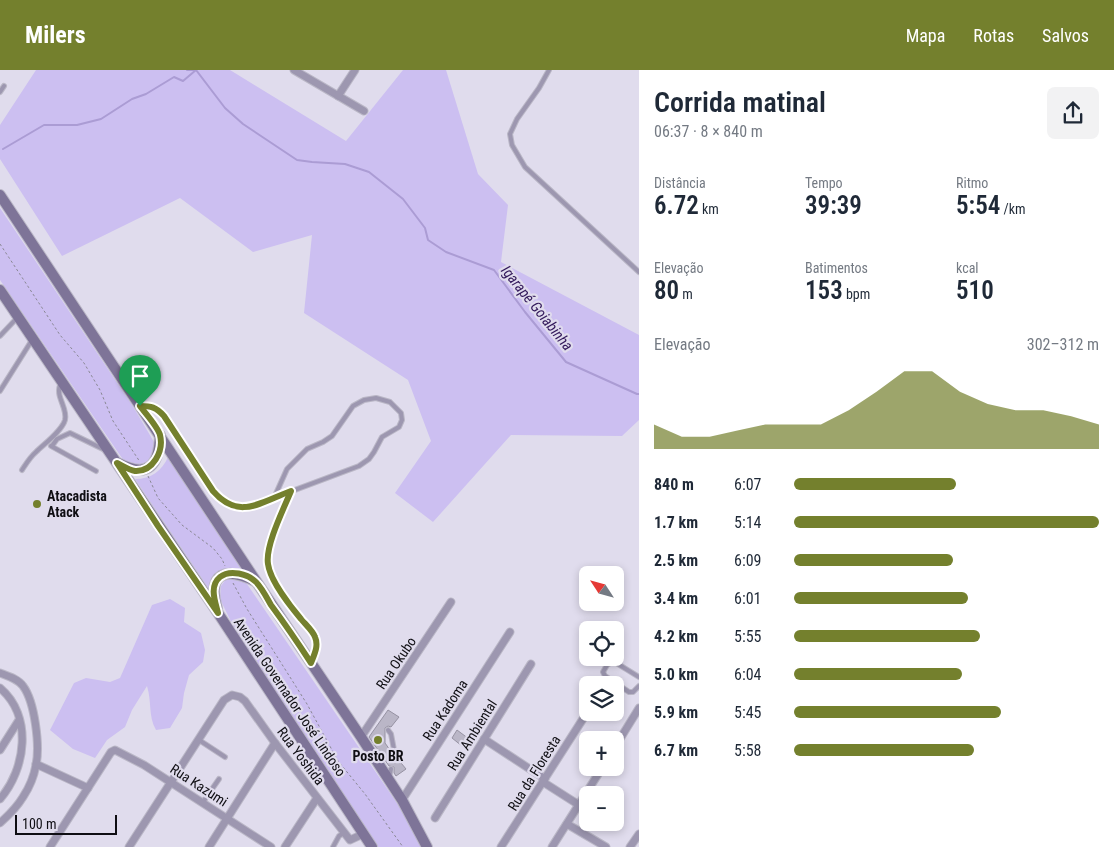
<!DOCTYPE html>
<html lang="pt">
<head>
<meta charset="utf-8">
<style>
	:root { --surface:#fff; --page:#f2f2f3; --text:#1f2937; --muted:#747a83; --accent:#74802d }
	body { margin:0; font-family:"Roboto Condensed",sans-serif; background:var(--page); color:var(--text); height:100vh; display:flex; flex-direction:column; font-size:19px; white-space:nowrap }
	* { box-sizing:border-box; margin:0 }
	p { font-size:16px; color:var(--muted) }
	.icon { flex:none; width:28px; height:28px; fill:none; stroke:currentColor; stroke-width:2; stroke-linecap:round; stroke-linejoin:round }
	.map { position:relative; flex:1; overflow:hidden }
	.panel { display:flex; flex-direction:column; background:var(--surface); width:475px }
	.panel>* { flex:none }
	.needle { width:32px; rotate:306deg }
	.buttons { position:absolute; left:579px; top:496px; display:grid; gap:10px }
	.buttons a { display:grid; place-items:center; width:45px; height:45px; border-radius:8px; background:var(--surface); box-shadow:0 2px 8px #0003; font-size:25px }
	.scale { position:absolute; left:15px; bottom:12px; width:102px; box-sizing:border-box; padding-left:5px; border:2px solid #0f0e13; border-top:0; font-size:14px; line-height:18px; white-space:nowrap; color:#0f0e13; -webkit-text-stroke:4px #e0dced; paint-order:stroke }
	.pin { position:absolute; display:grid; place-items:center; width:42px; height:42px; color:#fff; margin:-51px -21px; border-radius:50% 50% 50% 0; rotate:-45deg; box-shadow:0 0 5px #0007 }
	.pin .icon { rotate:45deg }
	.round { display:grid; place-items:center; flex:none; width:52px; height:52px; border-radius:8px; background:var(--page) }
	.summary { display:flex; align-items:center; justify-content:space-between; height:85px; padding:0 15px }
	h1 { font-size:28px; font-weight:600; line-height:38px }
	.stats { display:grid; grid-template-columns:repeat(3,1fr); gap:8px; height:85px; padding:5px 15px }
	.stats div { display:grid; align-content:center }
	.stats b { font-size:25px; font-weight:600 }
	.stats small { font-size:14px; font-weight:400 }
	.stats p { font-size:14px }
	.chart { height:140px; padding:10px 15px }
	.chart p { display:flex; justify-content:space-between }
	.chart svg { width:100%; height:90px; margin-top:5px; fill:var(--accent); opacity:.7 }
	ul { padding:0 15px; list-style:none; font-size:16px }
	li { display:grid; grid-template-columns:80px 60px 1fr; align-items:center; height:38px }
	li i { height:12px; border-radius:6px; background:var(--accent) }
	header { display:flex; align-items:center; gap:30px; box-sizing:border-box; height:70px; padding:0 25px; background:var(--accent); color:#fff }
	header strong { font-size:24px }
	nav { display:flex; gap:28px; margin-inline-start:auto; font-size:18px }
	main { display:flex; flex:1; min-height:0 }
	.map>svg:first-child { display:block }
	.green { fill:#ccbff1 }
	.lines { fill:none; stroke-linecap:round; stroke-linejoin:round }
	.stream { stroke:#ab9cd4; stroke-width:2 }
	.building { fill:#bab6c7; stroke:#9692a2 }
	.service-casing { stroke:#bab7c6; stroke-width:6 }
	.minor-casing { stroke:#bab7c6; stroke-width:9 }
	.secondary-casing { stroke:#bab7c6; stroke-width:12 }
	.path { stroke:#8a8894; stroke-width:1; stroke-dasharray:2.5 2.5; stroke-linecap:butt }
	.service { stroke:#9d97b0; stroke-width:4 }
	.minor { stroke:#9d97b0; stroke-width:7 }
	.secondary { stroke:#7e7498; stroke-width:10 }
	.route-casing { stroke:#fff; stroke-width:10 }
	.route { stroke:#74802d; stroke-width:6 }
	.poi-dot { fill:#74802d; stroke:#e0dced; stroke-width:2 }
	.labels { text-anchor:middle; stroke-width:4.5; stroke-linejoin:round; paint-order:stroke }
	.poi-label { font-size:14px; font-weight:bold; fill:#0f0e13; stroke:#e0dced; text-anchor:start }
	.street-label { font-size:14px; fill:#0f0e13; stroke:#e0dced }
	.water-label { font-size:15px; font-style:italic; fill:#32185a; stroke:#e0dced }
</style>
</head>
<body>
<header>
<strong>Milers</strong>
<nav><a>Mapa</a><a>Rotas</a><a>Salvos</a></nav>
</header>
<main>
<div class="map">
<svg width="639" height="777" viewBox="0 0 639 777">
	<rect width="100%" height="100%" fill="#e0dced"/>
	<g class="green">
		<path d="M 36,0 L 230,0 L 346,71 L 403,0 L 446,0 L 478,104 L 508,135 L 501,192 L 639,265 L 639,350 L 622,366 L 511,365 L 433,452 L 395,423 L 431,371 L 408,310 L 304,243 L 312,165 L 253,182 L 180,128 L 62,186 L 0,89 L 0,55 Z"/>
		<path d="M 0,138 L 134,338 L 154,372 L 155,375 L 154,387 L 141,397 L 124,391 L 0,210 Z"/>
		<path d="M 168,387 L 242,499 C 227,496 213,504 209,519 L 135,409 C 151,409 162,401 168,387 Z"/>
		<path d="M 231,508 L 245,511 L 247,514 L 427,777 L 378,777 L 240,570 L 220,529 L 221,516 L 226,509 Z"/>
		<path d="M 170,529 L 185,538 L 184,552 L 201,563 L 205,580 L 203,592 L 189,605 L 184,623 L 182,638 L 170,658 L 156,660 C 148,646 152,632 147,616 L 132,640 L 125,657 L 107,670 L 95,688 L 73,679 L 50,660 L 74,613 L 86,608 L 110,612 L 120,608 L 152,535 Z"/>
	</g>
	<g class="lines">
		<g class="stream">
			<path d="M 187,0 L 196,0"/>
			<path d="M 196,0 L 225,38 L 243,54 L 297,90 L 312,92 L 345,94 L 369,102 L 403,129 L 425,158 L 428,170 L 446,182 L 494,200 L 525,242 L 566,292 L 637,324 L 639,324"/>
			<path d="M 3,79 L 44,55 L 77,55 L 101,49 L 132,29 L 146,24 L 174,7 L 183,11 L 196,0"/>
		</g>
	</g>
	<g class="building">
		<path d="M 388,640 L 399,647 L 391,657 L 388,656 L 385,658 L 385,673 L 390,680 L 392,687 L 397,688 L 406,699 L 396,706 L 394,703 L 394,697 L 389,696 L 369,667 Z"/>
		<path d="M 457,660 L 473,672 L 467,680 L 452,668 Z"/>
	</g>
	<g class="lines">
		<g class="service-casing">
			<g id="service">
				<path d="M 549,0 L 539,18 L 517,49 L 510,64 L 512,75 L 525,97 L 639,202"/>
				<path d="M 0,22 L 4,16"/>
				<path d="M 0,266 L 17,248"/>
				<path d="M 0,321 L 32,270"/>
				<path d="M 141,336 C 151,336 156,338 164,345 L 213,421 L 220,429 L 237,438 L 252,436 L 359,396 L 369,389 L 374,382 L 382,367 L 399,357 L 402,350 L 401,343 L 390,332 L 376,328 L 364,330 L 353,336 L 332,366 L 323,372 L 307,379 L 287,399 L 274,428"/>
				<path d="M 51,376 L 96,401"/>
				<path d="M 52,376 L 57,369 L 70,363 L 105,380"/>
				<path d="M 22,400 C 26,394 30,387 36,382 C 44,374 62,361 65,350 C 68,337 54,326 61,313"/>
				<path d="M 291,421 C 284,438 264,477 268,494 C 271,510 289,534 299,547 C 304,553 314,561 316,568 C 318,577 315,583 312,591"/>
				<path d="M 639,607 L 613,591 L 607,595 L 603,602 L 605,606 L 629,622 L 633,622 L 639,616"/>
				<path d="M 388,660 L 391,664 L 395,685"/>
				<path d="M 199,670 L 225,687"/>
				<path d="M 389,707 L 391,699"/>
				<path d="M 203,732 L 219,709"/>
				<path d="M 333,777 L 339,766 L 345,762"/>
			</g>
		</g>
		<g class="minor-casing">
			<g id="minor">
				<path d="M 294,0 L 364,41"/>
				<path d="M 338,26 L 355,0"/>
				<path d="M 0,603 C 8,606 18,609 23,616 C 35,632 40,676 36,695 C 34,706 29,718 23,727 C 17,737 9,745 0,753"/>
				<path d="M 0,618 C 33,646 26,699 0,729"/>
				<path d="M 361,667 L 451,532"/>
				<path d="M 484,669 L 545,709"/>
				<path d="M 615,677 L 639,638"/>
				<path d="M 0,680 L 19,650"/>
				<path d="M 36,694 L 88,718"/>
				<path d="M 543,712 L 579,735"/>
				<path d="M 402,730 L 510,562"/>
				<path d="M 435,748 L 531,594"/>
				<path d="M 567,754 L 606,777"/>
				<path d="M 50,777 L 111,682 L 115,680 L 144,695 L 271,777"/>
				<path d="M 129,777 L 224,630 L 232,625 L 240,627 L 245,631 L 275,673 L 350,770 L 363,764"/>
				<path d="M 209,777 L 275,673"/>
				<path d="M 285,777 L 317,728"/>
				<path d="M 501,777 L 588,641"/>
				<path d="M 552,777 L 602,698"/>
				<path d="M 630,777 L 639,764"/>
			</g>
		</g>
		<g class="secondary-casing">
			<g id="secondary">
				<path d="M 0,125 L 256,511 L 361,667 L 402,730 L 427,777"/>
				<path d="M 0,220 L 218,543 L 372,777"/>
				<path d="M 118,393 C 149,409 159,395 160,365"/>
				<path d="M 217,538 C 207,502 226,497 255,511"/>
			</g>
		</g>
		<g class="path">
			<path d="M 0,174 L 60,265 L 84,293 L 100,320 L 113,351 L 140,392"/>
			<path d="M 148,406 L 158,428 L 182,455 L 213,478 L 222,489 L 225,496"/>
			<path d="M 233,513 L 247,539 L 307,634 L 338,691 L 365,724 L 403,777"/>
		</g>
		<use href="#service" class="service"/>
		<use href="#minor" class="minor"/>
		<use href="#secondary" class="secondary"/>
	</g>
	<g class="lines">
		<g class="route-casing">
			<path id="route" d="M 140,336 C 151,336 156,337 164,346 L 213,421 C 239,451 261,432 291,421 C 284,438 265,476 268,494 C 270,510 290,536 301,549 C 305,554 313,561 315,567 C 319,576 314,585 311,593 C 298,573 285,554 271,535 C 267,528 262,518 256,512 C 248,504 230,499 220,507 C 209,516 215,531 218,543 L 158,456 L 117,393 C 123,396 129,400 135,401 C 153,402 164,381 160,365 C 158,357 145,343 140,336 Z"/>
		</g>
		<use href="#route" class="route"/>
	</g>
	<g class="poi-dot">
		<circle cx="37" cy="434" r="5"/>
		<circle cx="378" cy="670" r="5"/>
	</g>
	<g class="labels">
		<g class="poi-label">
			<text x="47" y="431">Atacadista<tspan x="47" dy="16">Atack</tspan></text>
			<text x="378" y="691" text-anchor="middle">Posto BR</text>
		</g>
		<g class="street-label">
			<text transform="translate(396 593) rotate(-56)" y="5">Rua Okubo</text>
			<text transform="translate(290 627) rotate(56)" y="5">Avenida Governador José Lindoso</text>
			<text transform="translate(445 640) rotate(-57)" y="5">Rua Kadoma</text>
			<text transform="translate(472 665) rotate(-58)" y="5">Rua Ambiental</text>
			<text transform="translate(301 686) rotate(53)" y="5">Rua Yoshida</text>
			<text transform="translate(534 703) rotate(-58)" y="5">Rua da Floresta</text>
			<text transform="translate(199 715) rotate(33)" y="5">Rua Kazumi</text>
		</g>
		<g class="water-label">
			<text transform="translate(537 238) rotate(51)" y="5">Igarapé Goiabinha</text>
		</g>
	</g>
</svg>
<div class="buttons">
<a><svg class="needle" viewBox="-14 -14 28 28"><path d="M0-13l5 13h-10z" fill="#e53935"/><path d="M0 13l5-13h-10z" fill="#747a83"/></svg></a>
<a><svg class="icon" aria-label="locate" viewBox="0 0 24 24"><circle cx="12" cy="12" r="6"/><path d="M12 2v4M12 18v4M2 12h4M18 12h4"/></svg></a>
<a><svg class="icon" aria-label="layers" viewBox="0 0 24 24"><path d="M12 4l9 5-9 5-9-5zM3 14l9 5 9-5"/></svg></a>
<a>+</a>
<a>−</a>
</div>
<div class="scale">100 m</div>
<div class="pin" style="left:140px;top:336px;background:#1e9e55"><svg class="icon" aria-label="arrive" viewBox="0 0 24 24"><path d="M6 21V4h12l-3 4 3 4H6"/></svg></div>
</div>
<section class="panel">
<div class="summary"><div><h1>Corrida matinal</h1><p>06:37 · 8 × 840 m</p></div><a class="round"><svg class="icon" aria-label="share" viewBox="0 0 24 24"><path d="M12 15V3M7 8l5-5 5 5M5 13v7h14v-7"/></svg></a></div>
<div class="stats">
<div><p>Distância</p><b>6.72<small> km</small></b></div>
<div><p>Tempo</p><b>39:39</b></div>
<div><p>Ritmo</p><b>5:54<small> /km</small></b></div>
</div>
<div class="stats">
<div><p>Elevação</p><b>80<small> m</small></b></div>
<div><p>Batimentos</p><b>153<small> bpm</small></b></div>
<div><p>kcal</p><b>510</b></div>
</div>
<div class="chart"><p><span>Elevação</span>302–312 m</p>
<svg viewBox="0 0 160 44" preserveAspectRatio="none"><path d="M0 44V32L10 38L20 38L30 35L40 32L50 32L60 32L70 25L80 16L90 6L100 6L110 16L120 22L130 25L140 25L150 28L160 32V44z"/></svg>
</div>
<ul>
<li><b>840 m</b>6:07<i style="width:53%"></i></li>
<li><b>1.7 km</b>5:14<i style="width:100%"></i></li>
<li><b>2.5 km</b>6:09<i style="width:52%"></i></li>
<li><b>3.4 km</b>6:01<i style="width:57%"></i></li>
<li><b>4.2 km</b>5:55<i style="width:61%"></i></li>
<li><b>5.0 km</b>6:04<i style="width:55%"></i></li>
<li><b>5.9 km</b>5:45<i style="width:68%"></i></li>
<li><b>6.7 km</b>5:58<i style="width:59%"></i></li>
</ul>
</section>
</main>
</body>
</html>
